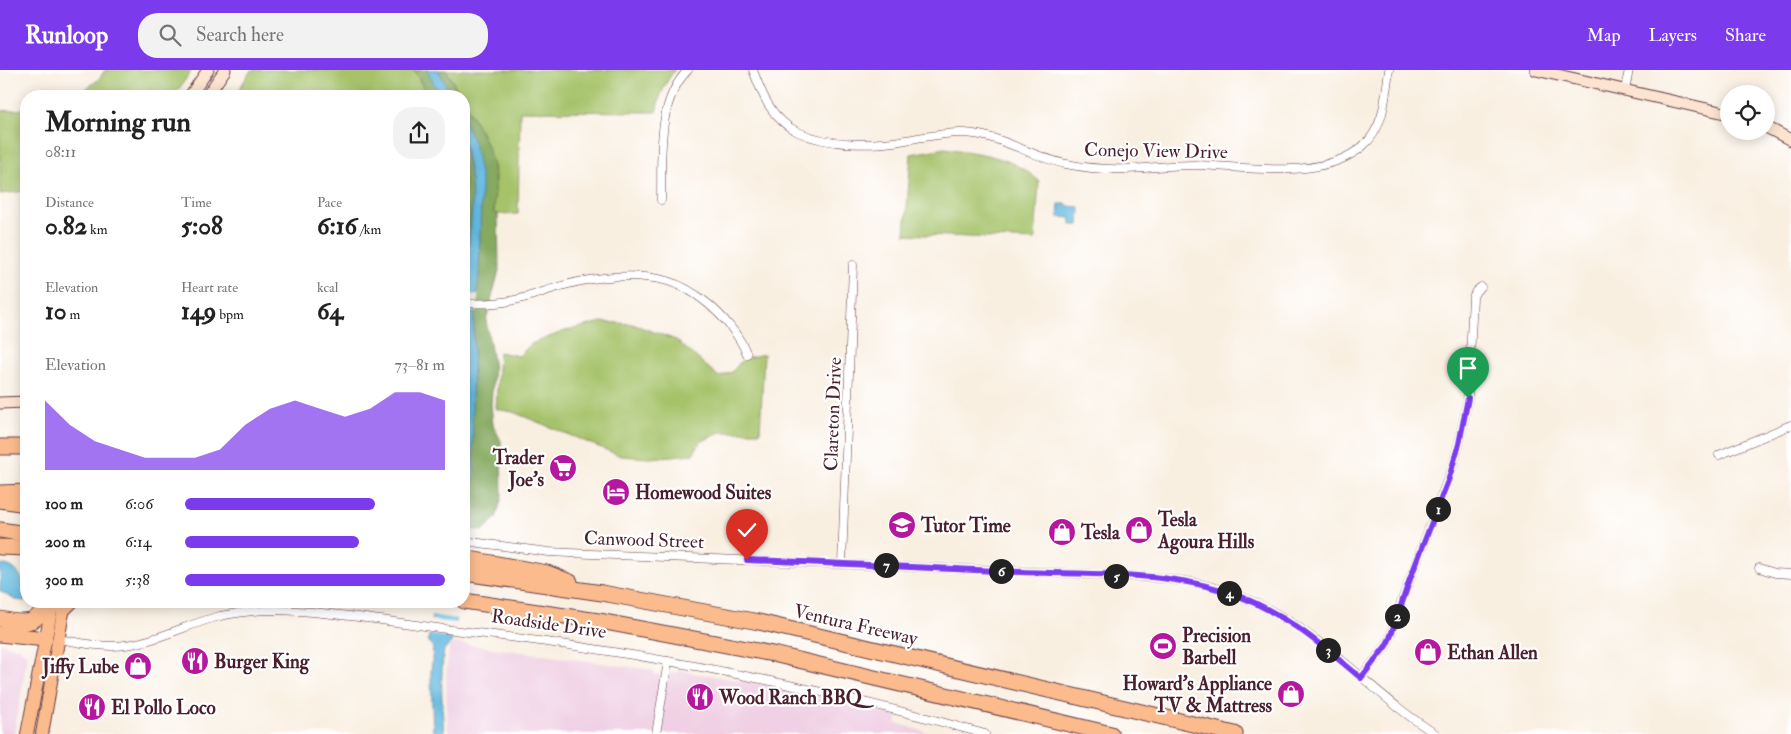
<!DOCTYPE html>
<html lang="en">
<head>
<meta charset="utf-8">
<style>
	:root { --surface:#fff; --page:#f2f2f2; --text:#222; --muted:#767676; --accent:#7c3aed }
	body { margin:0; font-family:"IM FELL Double Pica",serif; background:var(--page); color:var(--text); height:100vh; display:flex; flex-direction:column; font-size:19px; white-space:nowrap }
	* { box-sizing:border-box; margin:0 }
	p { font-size:16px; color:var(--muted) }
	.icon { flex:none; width:28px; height:28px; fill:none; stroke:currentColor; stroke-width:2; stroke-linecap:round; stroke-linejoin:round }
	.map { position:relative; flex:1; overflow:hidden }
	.sheet { position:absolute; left:20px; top:20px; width:450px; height:518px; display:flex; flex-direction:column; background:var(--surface); border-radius:20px; box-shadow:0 2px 12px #0003 }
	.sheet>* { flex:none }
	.tools { position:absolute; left:1720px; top:15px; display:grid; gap:10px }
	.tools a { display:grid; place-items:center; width:55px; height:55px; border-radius:50%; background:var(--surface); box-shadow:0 2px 12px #0003; font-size:25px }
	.pin { position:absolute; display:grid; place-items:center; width:42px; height:42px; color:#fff; margin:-51px -21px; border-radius:50% 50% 50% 0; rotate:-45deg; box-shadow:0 0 5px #0007 }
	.pin .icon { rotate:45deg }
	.km { position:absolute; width:25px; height:25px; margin:-12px; border-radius:50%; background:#222; color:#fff; font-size:14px; line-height:25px; text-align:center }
	.round { display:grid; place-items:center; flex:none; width:52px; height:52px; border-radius:20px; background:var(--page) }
	.overview { display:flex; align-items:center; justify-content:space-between; height:85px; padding:0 25px }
	h1 { font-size:28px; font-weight:700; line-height:38px }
	.metrics { display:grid; grid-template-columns:repeat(3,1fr); gap:8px; height:85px; padding:5px 25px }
	.metrics div { display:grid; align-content:center }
	.metrics b { font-size:25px; font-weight:700 }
	.metrics small { font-size:14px; font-weight:400 }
	.metrics p { font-size:14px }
	.chart { height:140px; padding:10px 25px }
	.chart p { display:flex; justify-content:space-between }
	.chart svg { width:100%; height:90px; margin-top:5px; fill:var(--accent); opacity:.7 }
	ul { padding:0 25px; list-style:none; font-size:16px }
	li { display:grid; grid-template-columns:80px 60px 1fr; align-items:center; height:38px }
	li i { height:12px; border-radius:6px; background:var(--accent) }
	header { display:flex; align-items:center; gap:30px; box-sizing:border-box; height:70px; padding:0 25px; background:var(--accent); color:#fff }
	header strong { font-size:24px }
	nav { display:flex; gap:28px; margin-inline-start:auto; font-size:18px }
	.search { width:350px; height:45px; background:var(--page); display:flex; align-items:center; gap:12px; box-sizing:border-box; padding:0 18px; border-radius:20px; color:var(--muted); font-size:19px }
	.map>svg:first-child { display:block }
	.built { fill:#f0d0e4 }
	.green { fill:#a6c36a; stroke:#78714a }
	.forest { fill:#84a95e; stroke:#676444 }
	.water { fill:#63bae0; stroke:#566c86 }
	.pier { fill:#f9efe1 }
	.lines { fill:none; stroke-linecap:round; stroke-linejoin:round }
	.street-casing { stroke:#643e46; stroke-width:9 }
	.secondary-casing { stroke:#643e46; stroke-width:13 }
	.primary-casing { stroke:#643e46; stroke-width:14 }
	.highway-casing { stroke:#643e46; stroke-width:17 }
	.street { stroke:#fff; stroke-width:8 }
	.secondary { stroke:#fde4d1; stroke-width:11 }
	.primary { stroke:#fbbb8d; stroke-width:12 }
	.highway { stroke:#fbbb8d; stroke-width:15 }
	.route-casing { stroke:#fff; stroke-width:10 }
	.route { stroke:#7c3aed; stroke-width:6 }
	.labels { text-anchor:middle; stroke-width:4.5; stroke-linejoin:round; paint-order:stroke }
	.street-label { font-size:19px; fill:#4a1f2b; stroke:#fff }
	.poi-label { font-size:19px; font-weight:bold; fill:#4a1f2b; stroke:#fff; text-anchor:start }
</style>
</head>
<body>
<header>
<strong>Runloop</strong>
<div class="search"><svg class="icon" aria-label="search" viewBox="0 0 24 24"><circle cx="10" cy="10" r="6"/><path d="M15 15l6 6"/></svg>Search here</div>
<nav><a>Map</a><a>Layers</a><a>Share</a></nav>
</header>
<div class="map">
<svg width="1791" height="664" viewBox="0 0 1791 664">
	<rect width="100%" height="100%" fill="#fff"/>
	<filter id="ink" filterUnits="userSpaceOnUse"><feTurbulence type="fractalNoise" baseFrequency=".02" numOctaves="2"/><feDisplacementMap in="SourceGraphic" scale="10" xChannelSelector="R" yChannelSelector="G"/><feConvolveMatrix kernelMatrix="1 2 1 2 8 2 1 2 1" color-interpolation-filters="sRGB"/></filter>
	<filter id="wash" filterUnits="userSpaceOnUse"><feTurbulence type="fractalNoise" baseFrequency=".0096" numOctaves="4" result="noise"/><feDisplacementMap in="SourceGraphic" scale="20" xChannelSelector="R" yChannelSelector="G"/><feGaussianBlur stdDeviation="1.12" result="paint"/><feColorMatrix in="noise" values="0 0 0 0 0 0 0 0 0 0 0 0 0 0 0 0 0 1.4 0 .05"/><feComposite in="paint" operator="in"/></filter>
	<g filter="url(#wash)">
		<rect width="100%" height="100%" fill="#f9efe1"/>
		<g class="built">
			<path d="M 0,573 L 19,578 L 25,583 L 27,589 L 14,664 L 0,664 Z"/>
			<path d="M 456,573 L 653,600 L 655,604 L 661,605 L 662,601 L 675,603 L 678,600 L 772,616 L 898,646 L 896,653 L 932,664 L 448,664 L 446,608 L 449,577 Z"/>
		</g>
		<g class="green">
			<path d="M 105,0 L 192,0 L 174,26 L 77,26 L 99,9 Z"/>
			<path d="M 251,0 L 414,0 L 428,26 L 235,26 Z"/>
			<path d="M 446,0 L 675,0 C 665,12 659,27 656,42 L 520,41 L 518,144 L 494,144 L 495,104 L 480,63 L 464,32 L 464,26 L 461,26 Z"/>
			<path d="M 26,39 L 26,121 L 0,124 L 0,41 Z"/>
			<path d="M 945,78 C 982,84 1010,85 1039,111 L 1035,170 L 905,164 L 911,84 Z"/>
			<path d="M 602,252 L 632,254 L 676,270 L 719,307 L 732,302 L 743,289 L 764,284 L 760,362 L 720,362 L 699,373 L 693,384 L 650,388 L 621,386 L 513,342 L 496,339 L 499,282 L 519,286 L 531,274 L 565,261 Z"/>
		</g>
		<g class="forest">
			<path d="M 414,0 L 446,0 L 461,26 L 428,26 Z"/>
			<path d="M 464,32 C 476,54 492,78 494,104 C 496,117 494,130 494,143 L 498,144 L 499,200 L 486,251 L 494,298 L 491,334 L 493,355 L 501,371 L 502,427 L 496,448 L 483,461 L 464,458 Z"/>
		</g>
		<g class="water">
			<path d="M 427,0 L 438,0 L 452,26 L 440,26 Z"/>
			<path d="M 464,50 L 474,73 L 481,108 L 481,126 L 479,204 L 474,248 L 472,333 L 474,404 L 473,422 L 470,438 L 473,453 L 464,508 L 464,232 L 472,136 L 471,111 L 464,73 Z"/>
			<path d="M 1059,134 L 1067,134 L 1067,136 L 1080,137 L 1079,155 L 1071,155 L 1071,148 L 1058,147 Z"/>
			<path d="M 0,495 C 18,493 29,516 25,531 L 15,530 L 0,521 Z"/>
			<path d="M 435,531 L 459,531 L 451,574 L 444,579 C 440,608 442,636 444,664 L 433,664 L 431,604 L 433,578 L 428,570 Z"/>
		</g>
		<g class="pier">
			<path d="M 464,224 L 478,225 L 477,242 L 464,241 Z"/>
			<path d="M 464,460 L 475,462 L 472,481 L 464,480 Z"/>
			<path d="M 433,531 L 461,531 L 458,549 L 431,545 Z"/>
			<path d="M 430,550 L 457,553 L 454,568 L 427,564 Z"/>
		</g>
	</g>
	<g filter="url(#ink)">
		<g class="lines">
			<g class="street-casing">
				<g id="street">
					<path d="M 753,0 C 762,25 772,50 798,62 C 828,76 873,76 906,70 C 925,67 945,62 965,63 C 1001,65 1032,87 1066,94 C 1086,98 1106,100 1126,99 C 1149,98 1171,95 1194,95 C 1245,96 1321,112 1363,76 C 1385,57 1385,27 1389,0"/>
					<path d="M 1625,20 L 1629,0"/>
					<path d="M 661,130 C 662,88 656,32 688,0"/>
					<path d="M 464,233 C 479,234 494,234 510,231 C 529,228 546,220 565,215 C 595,207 637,202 667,211 C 682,215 696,224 707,233 C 723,246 739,265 747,284"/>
					<path d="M 1719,385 L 1791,355"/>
					<path d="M 464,471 L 549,482 L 591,484 L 1132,506 C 1153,508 1175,508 1196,513 C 1238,522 1279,542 1313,568 C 1356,599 1390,636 1436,664"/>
					<path d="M 842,494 L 853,195"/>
					<path d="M 1759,498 L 1775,503 L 1791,504"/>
					<path d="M 59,569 C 80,573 104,578 125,575 C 158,571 188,554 220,546 C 238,542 258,540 277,540 C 338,542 399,553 460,561 C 638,581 813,615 985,664"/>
					<path d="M 1361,607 L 1386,576 L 1390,568 L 1401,533 L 1453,395 L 1459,374 L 1468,328 L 1473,227 L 1476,221 L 1481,217"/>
					<path d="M 656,664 L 668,591"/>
				</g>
			</g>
			<g class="secondary-casing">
				<g id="secondary">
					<path d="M 1536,0 L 1729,44"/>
					<path d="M 190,26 L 208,0"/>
					<path d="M 207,26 L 225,0"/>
					<path d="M 1766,57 L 1791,70"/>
					<path d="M 0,333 L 26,332"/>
				</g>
			</g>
			<g class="primary-casing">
				<g id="primary">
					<path d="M 27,664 L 53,531"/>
					<path d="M 42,664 L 65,531"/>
				</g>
			</g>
			<g class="highway-casing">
				<g id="highway">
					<path d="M 0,377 L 26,377"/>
					<path d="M 0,423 L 26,422"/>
					<path d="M 0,430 L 26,434"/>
					<path d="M 0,460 L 26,464"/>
					<path d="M 0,477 L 26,478"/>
					<path d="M 464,488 L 547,503 L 570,512"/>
					<path d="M 464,503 L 602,523 L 759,552 L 1235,664"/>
					<path d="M 464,531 L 605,552 L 773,584 L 1111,664"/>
					<path d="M 64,538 L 71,531"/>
					<path d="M 0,549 C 22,553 39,558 45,531"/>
					<path d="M 0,564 L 45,569"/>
				</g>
			</g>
			<use href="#street" class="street"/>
			<use href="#secondary" class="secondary"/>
			<use href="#primary" class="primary"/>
			<use href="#highway" class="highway"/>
		</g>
	</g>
	<g class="lines" filter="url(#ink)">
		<g class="route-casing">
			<path id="route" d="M 747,490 C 838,493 928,498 1019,502 C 1091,505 1167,500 1236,525 C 1284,543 1322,575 1361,608 L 1386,576 L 1390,568 L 1410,509 L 1449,408 L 1459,374 L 1468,328"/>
		</g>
		<use href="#route" class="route"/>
	</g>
	<defs>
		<g id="supermarket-disc" transform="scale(1.4375)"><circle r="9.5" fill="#b5179e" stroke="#fff"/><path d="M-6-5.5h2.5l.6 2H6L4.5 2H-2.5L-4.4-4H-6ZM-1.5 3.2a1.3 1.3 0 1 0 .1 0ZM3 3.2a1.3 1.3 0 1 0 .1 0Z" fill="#fff"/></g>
		<g id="hotel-disc" transform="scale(1.4375)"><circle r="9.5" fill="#b5179e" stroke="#fff"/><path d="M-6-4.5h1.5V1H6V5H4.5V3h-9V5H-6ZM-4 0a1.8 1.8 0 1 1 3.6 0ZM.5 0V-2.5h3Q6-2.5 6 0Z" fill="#fff"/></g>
		<g id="school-disc" transform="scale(1.4375)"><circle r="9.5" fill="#b5179e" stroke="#fff"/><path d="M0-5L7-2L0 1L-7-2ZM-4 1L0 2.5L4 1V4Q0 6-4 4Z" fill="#fff"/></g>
		<g id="shop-disc" transform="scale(1.4375)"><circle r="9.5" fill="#b5179e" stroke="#fff"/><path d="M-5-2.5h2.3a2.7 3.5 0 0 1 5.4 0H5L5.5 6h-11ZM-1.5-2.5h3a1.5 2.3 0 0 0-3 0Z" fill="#fff"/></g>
		<g id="stadium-disc" transform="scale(1.4375)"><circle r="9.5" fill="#b5179e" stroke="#fff"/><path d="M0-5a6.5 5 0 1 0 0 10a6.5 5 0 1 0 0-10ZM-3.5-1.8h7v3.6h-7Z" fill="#fff"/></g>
		<g id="restaurant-disc" transform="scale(1.4375)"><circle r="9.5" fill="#b5179e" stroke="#fff"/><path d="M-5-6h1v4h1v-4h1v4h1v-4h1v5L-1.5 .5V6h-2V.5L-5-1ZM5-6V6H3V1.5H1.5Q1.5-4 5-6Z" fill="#fff"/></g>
	</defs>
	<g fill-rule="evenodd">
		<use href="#supermarket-disc" x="563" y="398"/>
		<use href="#hotel-disc" x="616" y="422"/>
		<use href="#school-disc" x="902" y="455"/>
		<use href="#shop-disc" x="1139" y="460"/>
		<use href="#shop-disc" x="1062" y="462"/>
		<use href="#stadium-disc" x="1163" y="576"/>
		<use href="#shop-disc" x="1428" y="582"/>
		<use href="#restaurant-disc" x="195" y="591"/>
		<use href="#shop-disc" x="138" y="596"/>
		<use href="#shop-disc" x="1291" y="624"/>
		<use href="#restaurant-disc" x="700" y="627"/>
		<use href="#restaurant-disc" x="92" y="637"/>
	</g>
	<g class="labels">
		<g class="street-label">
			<text transform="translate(1156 80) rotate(1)" y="7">Conejo View Drive</text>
			<text transform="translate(832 344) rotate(-88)" y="7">Clareton Drive</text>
			<text transform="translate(644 469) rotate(2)" y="7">Canwood Street</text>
			<text transform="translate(549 553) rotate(8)" y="7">Roadside Drive</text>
			<text transform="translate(856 554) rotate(13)" y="7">Ventura Freeway</text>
		</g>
		<g class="poi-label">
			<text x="544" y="394" text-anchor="end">Trader<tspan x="544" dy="22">Joe's</tspan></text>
			<text x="635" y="429">Homewood Suites</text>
			<text x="1158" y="456">Tesla<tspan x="1158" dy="22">Agoura Hills</tspan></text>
			<text x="921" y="462">Tutor Time</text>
			<text x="1081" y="469">Tesla</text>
			<text x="1182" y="572">Precision<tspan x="1182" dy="22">Barbell</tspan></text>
			<text x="1447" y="589">Ethan Allen</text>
			<text x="214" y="598">Burger King</text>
			<text x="119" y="603" text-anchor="end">Jiffy Lube</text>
			<text x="1272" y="620" text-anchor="end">Howard's Appliance<tspan x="1272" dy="22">TV &amp; Mattress</tspan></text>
			<text x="719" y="634">Wood Ranch BBQ</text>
			<text x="111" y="644">El Pollo Loco</text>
		</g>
	</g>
</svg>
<div class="tools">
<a><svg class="icon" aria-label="locate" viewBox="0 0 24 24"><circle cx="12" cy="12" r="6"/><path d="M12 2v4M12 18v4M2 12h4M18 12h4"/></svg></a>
</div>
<div class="pin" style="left:1468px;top:328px;background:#1e9e55"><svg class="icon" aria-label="arrive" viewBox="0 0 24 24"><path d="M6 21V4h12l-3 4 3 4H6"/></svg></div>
<div class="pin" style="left:747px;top:490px;background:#d93025"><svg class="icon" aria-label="check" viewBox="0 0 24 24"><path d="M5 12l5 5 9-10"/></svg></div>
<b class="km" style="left:1438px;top:439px">1</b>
<b class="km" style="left:1397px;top:546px">2</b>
<b class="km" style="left:1328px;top:580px">3</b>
<b class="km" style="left:1229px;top:523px">4</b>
<b class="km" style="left:1116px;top:506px">5</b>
<b class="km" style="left:1001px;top:501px">6</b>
<b class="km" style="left:886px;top:495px">7</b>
<section class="sheet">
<div class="overview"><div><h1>Morning run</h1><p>08:11</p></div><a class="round"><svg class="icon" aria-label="share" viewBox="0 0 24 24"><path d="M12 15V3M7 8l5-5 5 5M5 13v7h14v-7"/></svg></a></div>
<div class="metrics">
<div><p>Distance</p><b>0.82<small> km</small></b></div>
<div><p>Time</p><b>5:08</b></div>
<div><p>Pace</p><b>6:16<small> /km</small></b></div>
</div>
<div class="metrics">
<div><p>Elevation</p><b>10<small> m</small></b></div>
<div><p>Heart rate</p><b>149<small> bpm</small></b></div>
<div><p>kcal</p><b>64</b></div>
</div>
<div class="chart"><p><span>Elevation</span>73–81 m</p>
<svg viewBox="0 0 160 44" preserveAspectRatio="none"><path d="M0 44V10L10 22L20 30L30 34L40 38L50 38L60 38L70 34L80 22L90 14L100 10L110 14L120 18L130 14L140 6L150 6L160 10V44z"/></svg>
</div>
<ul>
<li><b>100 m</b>6:06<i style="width:73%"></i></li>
<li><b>200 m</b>6:14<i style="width:67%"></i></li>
<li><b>300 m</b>5:38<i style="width:100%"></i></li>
</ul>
</section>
</div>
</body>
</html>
